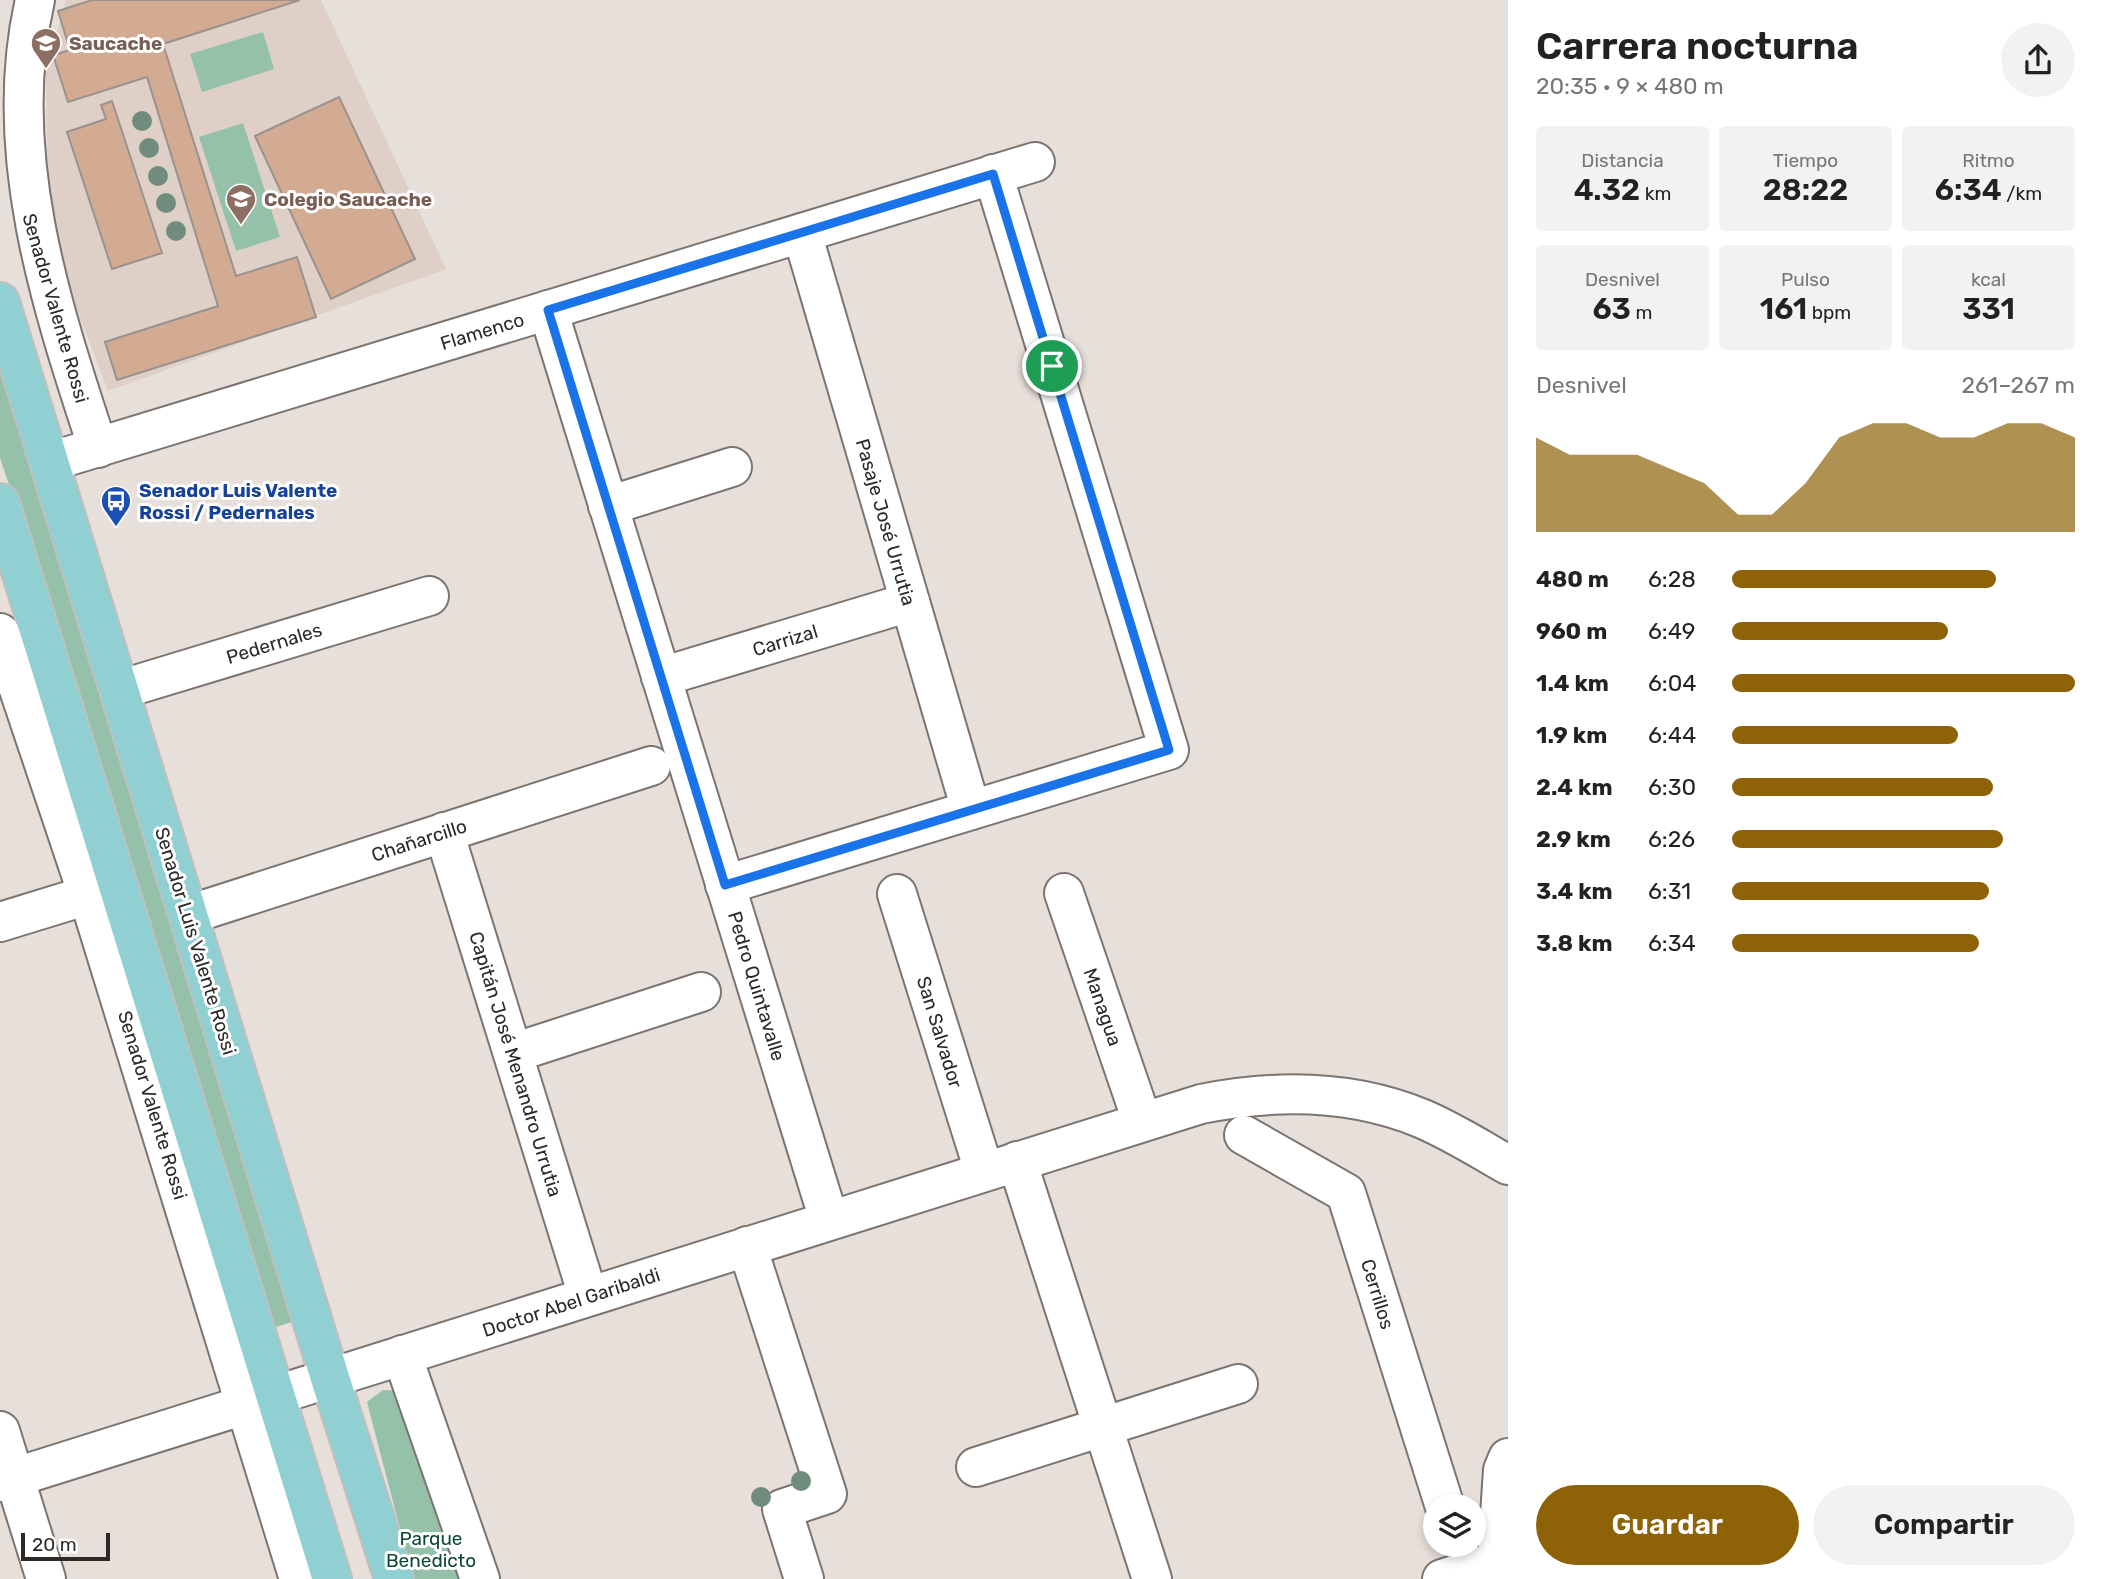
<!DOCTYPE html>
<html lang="es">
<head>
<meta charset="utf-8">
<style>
	:root { --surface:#fff; --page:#f2f2f2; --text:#222; --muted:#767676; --accent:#8e6308 }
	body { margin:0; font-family:Rubik,sans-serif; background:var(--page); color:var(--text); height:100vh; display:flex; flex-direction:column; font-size:26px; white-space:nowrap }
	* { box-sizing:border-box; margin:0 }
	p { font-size:23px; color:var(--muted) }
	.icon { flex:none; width:38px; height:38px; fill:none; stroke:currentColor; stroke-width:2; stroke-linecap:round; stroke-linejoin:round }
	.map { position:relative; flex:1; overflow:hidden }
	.drawer { display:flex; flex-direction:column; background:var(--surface); width:595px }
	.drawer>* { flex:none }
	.tools { position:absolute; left:1423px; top:1494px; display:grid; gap:14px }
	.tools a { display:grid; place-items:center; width:63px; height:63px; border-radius:50%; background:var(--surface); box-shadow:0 4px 10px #0003; font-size:35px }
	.scale { position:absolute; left:21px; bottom:18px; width:89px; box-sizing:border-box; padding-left:7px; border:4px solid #2c2927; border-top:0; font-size:19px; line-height:24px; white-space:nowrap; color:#2c2927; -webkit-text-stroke:5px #fff; paint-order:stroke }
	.pin { position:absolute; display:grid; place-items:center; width:60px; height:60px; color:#fff; margin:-30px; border:4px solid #fff; border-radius:50%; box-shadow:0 2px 7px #0007 }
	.round { display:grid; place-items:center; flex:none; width:74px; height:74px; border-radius:37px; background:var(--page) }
	.head { display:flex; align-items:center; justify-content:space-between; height:119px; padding:0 28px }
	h1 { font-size:38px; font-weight:600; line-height:52px }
	.metrics { display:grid; grid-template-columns:repeat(3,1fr); gap:10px; height:119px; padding:7px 28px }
	.metrics div { display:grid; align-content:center; border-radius:7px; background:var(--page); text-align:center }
	.metrics b { font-size:30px; font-weight:600 }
	.metrics small { font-size:19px; font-weight:400 }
	.metrics p { font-size:19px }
	.chart { height:196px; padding:14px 28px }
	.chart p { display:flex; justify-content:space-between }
	.chart svg { width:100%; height:126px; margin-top:7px; fill:var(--accent); opacity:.7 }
	.button { display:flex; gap:14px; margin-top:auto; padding:14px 28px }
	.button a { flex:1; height:80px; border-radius:42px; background:var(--accent); color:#fff; font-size:28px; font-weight:600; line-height:80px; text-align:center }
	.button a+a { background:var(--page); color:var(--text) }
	ul { padding:0 28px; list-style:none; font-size:23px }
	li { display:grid; grid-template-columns:112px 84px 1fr; align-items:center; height:52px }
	li i { height:18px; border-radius:9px; background:var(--accent) }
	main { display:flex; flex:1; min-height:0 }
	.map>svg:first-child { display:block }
	.built { fill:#dfd0c7 }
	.green { fill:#95c0aa }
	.building { fill:#d3ab92; stroke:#99928e; stroke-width:2 }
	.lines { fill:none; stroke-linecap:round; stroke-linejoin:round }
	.minor-casing { stroke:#7b7470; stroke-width:42 }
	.major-casing { stroke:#c0bfbe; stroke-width:42 }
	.minor { stroke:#fff; stroke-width:38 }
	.major { stroke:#90cfd2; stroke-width:38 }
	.tree { fill:#6f8c7d }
	.route-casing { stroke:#fff; stroke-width:14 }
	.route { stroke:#1a73e8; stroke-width:9 }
	.labels { text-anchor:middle; stroke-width:6; stroke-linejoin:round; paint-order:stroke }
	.education-label { font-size:19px; font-weight:bold; fill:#785e54; stroke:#fff; text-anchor:start }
	.street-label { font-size:19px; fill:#2c2927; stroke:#fff }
	.transit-label { font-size:19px; font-weight:bold; fill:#164399; stroke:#fff; text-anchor:start }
	.park-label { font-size:19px; fill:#0d4831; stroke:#fff }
</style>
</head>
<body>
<main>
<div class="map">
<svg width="1508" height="1579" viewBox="0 0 1508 1579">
	<rect width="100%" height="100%" fill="#e7dfda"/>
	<path class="built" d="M 66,0 L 321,0 L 446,269 L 108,391 L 69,288 L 47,184 L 46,70 Z"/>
	<g class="green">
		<path d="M 263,32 L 274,69 L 202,92 L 190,54 Z"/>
		<path d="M 243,123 L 280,237 L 236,251 L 199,137 Z"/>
		<path d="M 0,358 L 301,1319 L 273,1328 L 33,555 L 0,458 Z"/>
		<path d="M 383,1390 L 407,1391 L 467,1579 L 413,1579 L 367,1402 Z"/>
	</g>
	<g class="building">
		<path d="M 92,0 L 300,0 L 163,44 L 236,276 L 297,257 L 316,317 L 117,380 L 105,342 L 218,306 L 147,77 L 68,102 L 53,55 L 70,50 L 58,11 Z"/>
		<path d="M 339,97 L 415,259 L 331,299 L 255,136 Z"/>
		<path d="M 112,101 L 162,253 L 112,269 L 67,132 L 106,119 L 101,105 Z"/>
	</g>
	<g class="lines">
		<g class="minor-casing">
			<g id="minor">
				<path d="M 35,0 C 0,151 51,305 98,448"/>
				<path d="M 802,233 L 971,810"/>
				<path d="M 548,310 L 829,1220"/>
				<path d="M 49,462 L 1035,162"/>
				<path d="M 608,506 L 732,467"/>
				<path d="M 0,633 L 88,895 L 299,1579"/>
				<path d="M 661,677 L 910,602"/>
				<path d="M 119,690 L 429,596"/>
				<path d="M 444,832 L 588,1296"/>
				<path d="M 725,885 L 1169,750 L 993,174"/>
				<path d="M 1064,893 L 1142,1121"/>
				<path d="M 897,894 L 984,1171"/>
				<path d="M 188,915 L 651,766"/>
				<path d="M 0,922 L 88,895"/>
				<path d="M 513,1053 L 701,992"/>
				<path d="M 1244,1135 L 1346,1193 L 1445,1507"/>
				<path d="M 1017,1161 L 1152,1579"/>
				<path d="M 747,1246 L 827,1494 L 782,1509 L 804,1579"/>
				<path d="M 402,1355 L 480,1579"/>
				<path d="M 0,1431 L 46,1579"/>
				<path d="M 976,1467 L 1238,1384"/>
				<path d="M 0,1482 L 1201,1104 C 1276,1089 1351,1089 1423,1119 C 1453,1132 1480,1149 1508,1165"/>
				<path d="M 1442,1579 L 1497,1561"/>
				<path d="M 1500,1579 L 1497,1561 L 1503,1470 L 1508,1458"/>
			</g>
		</g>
		<g class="major-casing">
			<g id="major">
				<path d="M 0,302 L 330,1378 L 394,1579"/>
				<path d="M 0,503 L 332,1579"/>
			</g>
		</g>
		<use href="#minor" class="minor"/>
		<use href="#major" class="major"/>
	</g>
	<g class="tree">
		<circle cx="142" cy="121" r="10"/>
		<circle cx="149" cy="148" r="10"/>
		<circle cx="158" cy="176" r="10"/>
		<circle cx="166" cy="203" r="10"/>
		<circle cx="176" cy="231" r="10"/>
		<circle cx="801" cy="1481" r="10"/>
		<circle cx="761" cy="1497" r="10"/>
	</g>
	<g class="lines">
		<g class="route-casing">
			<path id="route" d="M 993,174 L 1169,750 L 725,885 L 548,310 Z"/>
		</g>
		<use href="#route" class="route"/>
	</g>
	<defs>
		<g id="school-pin" transform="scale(1.575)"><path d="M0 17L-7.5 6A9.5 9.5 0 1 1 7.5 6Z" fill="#8d6e63" stroke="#fff"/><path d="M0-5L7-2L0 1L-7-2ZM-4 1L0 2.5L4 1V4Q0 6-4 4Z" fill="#fff"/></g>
		<g id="bus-pin" transform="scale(1.575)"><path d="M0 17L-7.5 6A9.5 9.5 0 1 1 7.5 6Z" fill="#1a4fb4" stroke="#fff"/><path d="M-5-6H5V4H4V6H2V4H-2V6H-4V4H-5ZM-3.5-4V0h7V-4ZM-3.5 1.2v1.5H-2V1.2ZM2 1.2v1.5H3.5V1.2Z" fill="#fff"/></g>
	</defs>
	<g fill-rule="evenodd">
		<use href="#school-pin" x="46" y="43"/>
		<use href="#school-pin" x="241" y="199"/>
		<use href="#bus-pin" x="116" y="501"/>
	</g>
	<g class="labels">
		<g class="education-label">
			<text x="69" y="50">Saucache</text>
			<text x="264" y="206">Colegio Saucache</text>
		</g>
		<g class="street-label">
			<text transform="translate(56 308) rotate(74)" y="7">Senador Valente Rossi</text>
			<text transform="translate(482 331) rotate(-17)" y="7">Flamenco</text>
			<text transform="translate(886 522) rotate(74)" y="7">Pasaje José Urrutia</text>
			<text transform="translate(785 640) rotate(-17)" y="7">Carrizal</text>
			<text transform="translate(274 643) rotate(-17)" y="7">Pedernales</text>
			<text transform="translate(419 840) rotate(-18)" y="7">Chañarcillo</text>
			<text transform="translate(196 941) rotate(73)" y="7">Senador Luis Valente Rossi</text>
			<text transform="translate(757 986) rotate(73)" y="7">Pedro Quintavalle</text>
			<text transform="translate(1103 1007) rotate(71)" y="7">Managua</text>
			<text transform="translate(940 1032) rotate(73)" y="7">San Salvador</text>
			<text transform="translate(516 1064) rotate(73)" y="7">Capitán José Menandro Urrutia</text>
			<text transform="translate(153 1105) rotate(73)" y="7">Senador Valente Rossi</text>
			<text transform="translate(1378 1294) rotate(73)" y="7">Cerrillos</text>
			<text transform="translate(571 1302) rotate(-18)" y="7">Doctor Abel Garibaldi</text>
		</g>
		<g class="transit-label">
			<text x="139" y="497">Senador Luis Valente<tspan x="139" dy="22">Rossi / Pedernales</tspan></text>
		</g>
		<g class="park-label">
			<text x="431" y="1545">Parque<tspan x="431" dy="22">Benedicto</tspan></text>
		</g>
	</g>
</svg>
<div class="tools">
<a><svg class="icon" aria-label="layers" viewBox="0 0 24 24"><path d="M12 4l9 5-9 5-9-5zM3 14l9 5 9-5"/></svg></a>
</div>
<div class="scale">20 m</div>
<div class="pin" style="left:1052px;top:366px;background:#1e9e55"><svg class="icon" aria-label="arrive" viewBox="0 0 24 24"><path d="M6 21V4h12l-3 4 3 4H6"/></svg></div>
</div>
<section class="drawer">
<div class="head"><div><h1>Carrera nocturna</h1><p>20:35 · 9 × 480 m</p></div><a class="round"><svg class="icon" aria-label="share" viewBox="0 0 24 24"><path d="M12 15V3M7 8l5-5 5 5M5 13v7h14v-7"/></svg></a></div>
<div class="metrics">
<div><p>Distancia</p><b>4.32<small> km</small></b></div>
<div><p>Tiempo</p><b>28:22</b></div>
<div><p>Ritmo</p><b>6:34<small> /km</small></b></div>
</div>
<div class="metrics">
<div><p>Desnivel</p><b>63<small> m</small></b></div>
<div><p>Pulso</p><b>161<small> bpm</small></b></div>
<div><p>kcal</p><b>331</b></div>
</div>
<div class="chart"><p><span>Desnivel</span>261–267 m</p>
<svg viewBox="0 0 160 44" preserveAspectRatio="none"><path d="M0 44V11L10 17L20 17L30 17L40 22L50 27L60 38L70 38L80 27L90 11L100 6L110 6L120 11L130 11L140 6L150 6L160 11V44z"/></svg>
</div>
<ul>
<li><b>480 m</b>6:28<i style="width:77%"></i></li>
<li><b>960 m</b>6:49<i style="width:63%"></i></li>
<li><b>1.4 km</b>6:04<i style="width:100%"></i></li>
<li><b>1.9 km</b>6:44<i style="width:66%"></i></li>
<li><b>2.4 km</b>6:30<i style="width:76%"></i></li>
<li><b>2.9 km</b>6:26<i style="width:79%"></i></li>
<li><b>3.4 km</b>6:31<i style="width:75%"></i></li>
<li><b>3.8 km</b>6:34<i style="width:72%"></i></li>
</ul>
<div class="button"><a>Guardar</a><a>Compartir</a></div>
</section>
</main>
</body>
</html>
